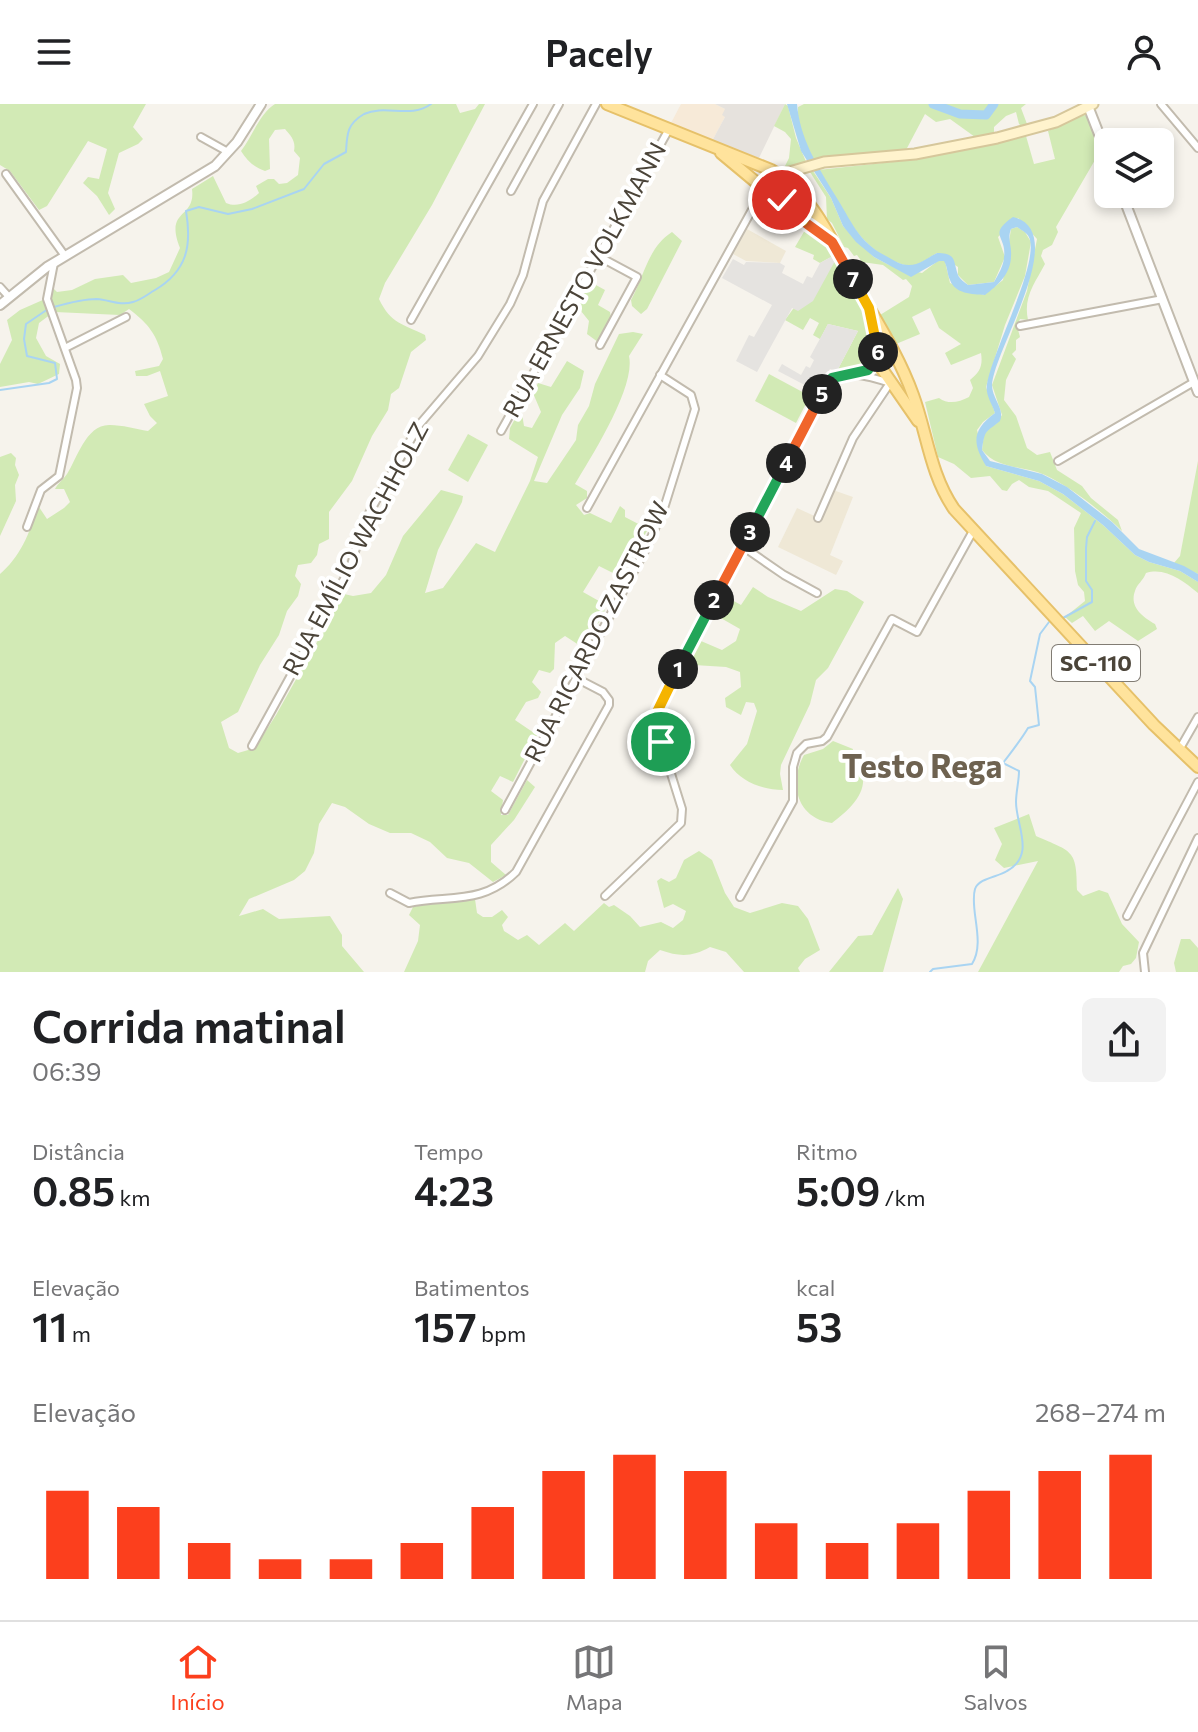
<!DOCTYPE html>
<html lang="pt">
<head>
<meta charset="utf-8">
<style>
	:root { --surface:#fff; --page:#f2f2f2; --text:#202124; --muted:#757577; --line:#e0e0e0; --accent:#fc3f1d }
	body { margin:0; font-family:Commissioner,sans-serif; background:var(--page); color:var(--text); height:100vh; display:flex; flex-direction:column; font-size:30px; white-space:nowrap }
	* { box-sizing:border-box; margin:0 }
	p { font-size:26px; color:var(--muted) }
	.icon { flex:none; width:44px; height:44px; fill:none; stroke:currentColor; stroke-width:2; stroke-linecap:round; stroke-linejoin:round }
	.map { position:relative; height:868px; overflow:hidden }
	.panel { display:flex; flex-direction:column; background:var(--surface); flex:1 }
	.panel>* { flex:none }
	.tools { position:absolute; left:1094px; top:24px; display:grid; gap:16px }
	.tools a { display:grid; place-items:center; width:80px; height:80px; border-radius:12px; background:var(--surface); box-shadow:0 4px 12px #0003; font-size:40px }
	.pin { position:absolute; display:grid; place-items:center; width:68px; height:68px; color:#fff; margin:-34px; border:4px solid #fff; border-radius:50%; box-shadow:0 2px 8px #0007 }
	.km { position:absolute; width:40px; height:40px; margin:-20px; border-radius:50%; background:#222; color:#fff; font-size:22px; line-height:40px; text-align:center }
	.round { display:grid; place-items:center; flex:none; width:84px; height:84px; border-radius:12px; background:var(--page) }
	.headline { display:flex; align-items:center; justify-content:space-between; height:136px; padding:0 32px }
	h1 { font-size:44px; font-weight:600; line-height:60px }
	.figures { display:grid; grid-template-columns:repeat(3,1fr); gap:12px; height:136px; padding:8px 32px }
	.figures div { display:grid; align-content:center }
	.figures b { font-size:40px; font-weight:600 }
	.figures small { font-size:22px; font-weight:400 }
	.figures p { font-size:22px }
	.chart { height:224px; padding:16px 32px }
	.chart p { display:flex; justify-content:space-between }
	.chart svg { width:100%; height:144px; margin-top:8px; stroke:var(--accent); stroke-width:6 }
	header { display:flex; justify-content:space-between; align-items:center; height:104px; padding:0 32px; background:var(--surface); font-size:36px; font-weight:600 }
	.tab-bar { display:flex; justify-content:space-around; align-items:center; height:112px; border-top:2px solid var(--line); background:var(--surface); font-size:22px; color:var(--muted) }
	.tab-bar a { display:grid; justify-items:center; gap:4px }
	.tab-bar .current { color:var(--accent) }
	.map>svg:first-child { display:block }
	.commercial { fill:#f7ead8 }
	.industrial { fill:#e6e2dd }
	.education { fill:#efe8d6 }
	.green { fill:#d2eab5 }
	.parking { fill:#e5e3e0 }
	.water { fill:#a9d4f2 }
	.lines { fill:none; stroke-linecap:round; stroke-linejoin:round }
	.stream { stroke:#a9d4f2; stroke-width:2 }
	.river { stroke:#a9d4f2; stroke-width:9 }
	.minor-casing { stroke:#c2bbae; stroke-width:10 }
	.tertiary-casing { stroke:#c2bbae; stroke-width:12 }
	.secondary-casing { stroke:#d6c79b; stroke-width:13 }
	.primary-casing { stroke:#e6c16a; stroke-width:14 }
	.minor { stroke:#fff; stroke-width:6 }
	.tertiary { stroke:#fff; stroke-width:8 }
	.secondary { stroke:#fff3cd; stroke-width:9 }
	.primary { stroke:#ffe39c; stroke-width:10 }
	.split-1-casing { stroke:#fff; stroke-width:16 }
	.split-2-casing { stroke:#fff; stroke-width:16 }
	.split-3-casing { stroke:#fff; stroke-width:16 }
	.split-4-casing { stroke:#fff; stroke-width:16 }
	.split-5-casing { stroke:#fff; stroke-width:16 }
	.split-6-casing { stroke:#fff; stroke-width:16 }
	.split-7-casing { stroke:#fff; stroke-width:16 }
	.split-8-casing { stroke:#fff; stroke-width:16 }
	.split-9-casing { stroke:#fff; stroke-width:16 }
	.split-1 { stroke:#f5b400; stroke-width:10 }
	.split-2 { stroke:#22a559; stroke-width:10 }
	.split-3 { stroke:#f0652b; stroke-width:10 }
	.split-4 { stroke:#22a559; stroke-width:10 }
	.split-5 { stroke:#f0652b; stroke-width:10 }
	.split-6 { stroke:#22a559; stroke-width:10 }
	.split-7 { stroke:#f5b400; stroke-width:10 }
	.split-8 { stroke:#f0652b; stroke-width:10 }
	.split-9 { stroke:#f5b400; stroke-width:10 }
	.labels { text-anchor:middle; stroke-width:8; stroke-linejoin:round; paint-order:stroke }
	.shield { fill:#fff; stroke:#817c74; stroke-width:2 }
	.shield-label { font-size:22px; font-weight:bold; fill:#4b4439 }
	.street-label { font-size:24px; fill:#4b4439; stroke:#fff }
	.district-label { font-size:32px; font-weight:bold; fill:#6e6250; stroke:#fff }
</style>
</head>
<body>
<header><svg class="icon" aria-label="menu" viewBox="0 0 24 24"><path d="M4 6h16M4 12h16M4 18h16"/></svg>Pacely<svg class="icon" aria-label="person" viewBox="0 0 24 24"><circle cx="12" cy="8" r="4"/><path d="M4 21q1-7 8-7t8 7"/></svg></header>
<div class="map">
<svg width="1198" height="868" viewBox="0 0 1198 868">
	<rect width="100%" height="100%" fill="#f6f3ec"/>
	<path class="commercial" d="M 681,0 L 715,0 L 725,5 L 725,13 L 712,37 L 671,19 Z"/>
	<path class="industrial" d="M 715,0 L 785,0 L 759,54 L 712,37 L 725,13 L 722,11 L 725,5 Z"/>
	<g class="education">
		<path d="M 747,125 L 786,147 L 780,159 L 746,157 L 733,150 Z"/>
		<path d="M 833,386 L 853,393 L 830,451 L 843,457 L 836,471 L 778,443 L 797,404 L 821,415 Z"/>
	</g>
	<g class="green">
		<path d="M 0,0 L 146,0 L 133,23 L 143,35 L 138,40 L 119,49 L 108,89 L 115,105 L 109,111 L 97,92 L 83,79 L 88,73 L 99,75 L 107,45 L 88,37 L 47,102 L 39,106 L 10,67 L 0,61 Z"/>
		<path d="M 275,0 L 456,0 L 460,9 L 475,5 L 479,0 L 485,0 L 432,101 L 385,179 L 379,195 C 391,220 403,220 425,231 L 426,236 L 411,248 L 399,284 L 391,290 L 388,306 L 372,332 L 352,377 L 329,408 L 329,435 L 319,440 L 317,451 L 311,459 L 298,461 L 295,472 L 301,480 L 298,492 L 287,507 L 279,531 L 260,561 L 238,608 L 221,618 L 229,644 L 238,649 L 255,644 L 276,611 L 344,490 L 353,492 L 371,489 L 386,471 L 403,432 L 441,386 L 463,392 L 462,398 L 438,446 L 425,489 L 443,484 L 476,439 L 495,448 L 530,377 L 538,353 L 509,335 L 510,324 L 521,304 L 524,322 L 532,324 L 541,308 L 533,289 L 538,279 L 551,283 L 567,257 L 584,267 L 580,284 L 562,311 L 534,377 L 547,379 L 576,336 L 578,321 L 589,302 L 595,280 L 619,230 L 633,228 L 643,230 L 629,252 C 636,283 591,353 575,380 L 587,387 L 587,394 L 576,401 L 584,411 L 590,409 L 611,419 L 620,402 L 625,406 L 625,413 L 648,425 L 621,473 L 599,462 L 583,488 L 606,501 L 603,512 L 582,543 L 565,532 L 555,539 L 554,565 L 550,569 L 539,566 L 532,578 L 541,588 L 538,594 L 526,598 L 515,616 L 537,631 L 513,678 L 500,672 L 491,687 L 503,696 L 501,711 L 508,711 L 527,676 L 535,683 L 514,716 L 491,741 L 491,758 L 506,771 L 493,778 L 469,759 L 447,754 L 430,738 L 411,729 L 390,729 L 369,720 L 345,703 L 332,699 L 319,720 L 314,749 L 305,767 L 294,776 L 249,795 L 239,812 L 263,805 L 279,815 L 330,812 L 342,831 L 342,842 L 364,868 L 0,868 L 0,470 C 18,455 32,428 35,405 L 39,403 L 47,415 L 64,404 L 70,398 L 64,385 L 55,385 C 58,379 63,376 67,370 C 77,355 86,320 110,321 C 122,321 136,325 148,327 L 157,319 L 150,312 L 144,300 L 168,292 L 160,267 L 147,272 L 136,272 L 135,267 L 159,262 L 163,255 C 157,231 149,220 129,205 L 120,211 L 55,208 L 50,193 L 54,185 L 57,188 L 72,186 L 95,175 L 123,171 L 131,179 L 156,174 L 169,168 L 180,144 C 164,104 196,116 192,85 L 213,72 L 226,99 C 238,104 249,98 259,89 L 256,82 L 268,75 L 274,75 L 279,80 L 287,79 L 298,71 L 300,54 L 294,47 C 296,37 291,32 285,25 L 275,26 L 269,35 L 270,65 L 265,67 C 254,63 247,57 241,47 C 252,33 260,9 275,0 Z"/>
		<path d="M 785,0 L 788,2 L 796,34 L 807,60 L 784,64 L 789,54 L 791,35 L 785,28 L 774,22 Z"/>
		<path d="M 804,0 L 1026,0 L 1021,4 L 1027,20 L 1024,24 L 1019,20 L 1016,8 L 1006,12 L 994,23 L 994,29 L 975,33 L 950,15 L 936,18 L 925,10 L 906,46 L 813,57 L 798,19 L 798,3 Z"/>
		<path d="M 1084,11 L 1090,13 L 1102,44 L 1056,123 L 1058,128 L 1052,141 L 1043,146 L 1041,152 L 1045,160 C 1035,179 1023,193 1028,216 L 1020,215 L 1017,222 L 1020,233 L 1016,236 L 1016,246 L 1012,250 L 1016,255 L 1006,276 L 1004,296 L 1016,312 L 1027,344 L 1037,351 L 1050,348 L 1057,366 L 1082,382 L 1091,394 L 1118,416 L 1122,427 C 1101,407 1071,383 1045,371 C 1023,361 998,366 982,346 L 984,329 L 989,322 L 996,320 L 1002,311 L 992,281 L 1027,187 L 1037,135 L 1018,114 L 998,133 L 1005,153 L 994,178 L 968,181 L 958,171 L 958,163 L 937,149 C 930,153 922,159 915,161 C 906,163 899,159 891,156 C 852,136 842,101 818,66 L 901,57 L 1026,32 L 1034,60 L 1055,55 L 1048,27 Z"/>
		<path d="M 813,67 L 831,94 L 843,122 L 874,153 L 889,161 L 922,169 L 939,156 L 945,157 L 950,179 L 984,191 L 1003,176 L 1011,125 L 1017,123 L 1025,128 L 1031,138 L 1025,172 L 1005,221 L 986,283 L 995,309 L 983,318 L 977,326 L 986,362 L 1039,377 L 1063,390 L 1103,421 L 1135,451 L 1149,458 L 1180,467 L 1198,478 L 1198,489 C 1183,477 1166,463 1146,469 C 1143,477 1137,480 1135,487 C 1129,503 1143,513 1155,520 L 1157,525 L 1138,537 L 1109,517 L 1095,527 L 1083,512 L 1072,519 L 1065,513 L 1085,497 L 1084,488 L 1078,481 L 1075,467 L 1074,424 L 1081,409 L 1048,387 L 1029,383 L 1019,376 L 1012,380 L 1007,387 L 1002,386 L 990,372 L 971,374 L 954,360 L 938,353 L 925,298 L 939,294 C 949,301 959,298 969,293 L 973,284 L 970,276 C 980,268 983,262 981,249 L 951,261 L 945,249 L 961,240 L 939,224 L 930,204 L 912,213 L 920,230 L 896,240 L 880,211 L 909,193 L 912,182 L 906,175 L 903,176 L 883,161 L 862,158 L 857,151 L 854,152 L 848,144 L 844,143 L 832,119 L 827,115 L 826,93 L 810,68 Z"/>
		<path d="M 805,126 L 826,138 L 864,207 L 873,247 L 869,259 L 863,266 L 837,267 L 858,227 L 828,220 L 820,235 L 813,231 L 819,219 L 810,214 L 803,226 L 785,216 L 831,153 L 820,159 L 813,155 L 814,151 L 795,143 Z"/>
		<path d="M 672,128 L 682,137 L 647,205 L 641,210 L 632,202 L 631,196 C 644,173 648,143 672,128 Z"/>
		<path d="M 594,180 L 605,186 L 598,201 L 610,208 L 611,214 L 598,238 L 587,230 L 589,217 L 577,202 L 588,181 Z"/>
		<path d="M 45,195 L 51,210 L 39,219 L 36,234 L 46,252 L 60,260 L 59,270 L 38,280 L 29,278 L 0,283 L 0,260 L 12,236 L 7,216 L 20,206 Z"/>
		<path d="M 769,270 L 810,292 L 796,319 L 755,297 Z"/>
		<path d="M 468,330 L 488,341 L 468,378 L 448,366 Z"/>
		<path d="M 11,349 L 16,354 L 15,361 L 19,371 L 15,381 L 16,397 L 0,432 L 0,353 Z"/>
		<path d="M 1198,357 L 1198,470 L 1174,459 L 1180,452 Z"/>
		<path d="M 753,483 L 768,493 L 801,507 L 835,485 L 847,487 L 864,498 L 828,564 L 816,576 L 810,600 L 781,661 L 780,670 L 783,686 C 763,686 741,678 730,661 L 747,640 L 757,607 L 754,599 L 746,598 L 741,611 L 726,603 L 725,594 L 741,583 L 740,568 L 726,563 L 694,561 L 691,553 L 701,537 L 722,546 L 736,537 L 740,525 L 719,513 L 716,501 L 724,487 L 732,496 L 741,501 Z"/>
		<path d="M 833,637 L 853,645 L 850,658 L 853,661 L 861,657 L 873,659 L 871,668 L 863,673 C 865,693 846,708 832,719 C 797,715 788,679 804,651 L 823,645 Z"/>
		<path d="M 1029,710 L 1036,732 C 1072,748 1077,745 1077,786 L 1083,792 L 1099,786 L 1108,789 L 1122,820 L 1139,838 L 1136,854 L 1131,860 L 1123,862 L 1119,868 L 978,868 L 1038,757 L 1004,764 L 995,756 L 1002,740 L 994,724 Z"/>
		<path d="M 699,747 L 712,756 L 725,789 L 734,803 L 750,809 L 782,799 L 798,802 L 808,815 L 820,846 L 805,855 L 798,864 L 800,868 L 744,868 L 726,848 L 710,843 C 692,853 680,853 660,846 L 648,857 L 645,868 L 404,868 L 418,837 L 420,821 L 409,811 L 413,803 C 434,796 454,801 475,795 L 477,809 L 483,813 L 492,813 L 502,806 L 508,813 L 502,821 L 504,827 L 518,836 L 527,831 L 539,841 L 565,819 L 574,827 L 604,799 L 609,803 L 614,801 L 630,812 L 640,823 L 661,818 L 673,824 L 683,816 L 686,807 L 673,800 L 664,804 L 657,777 L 661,774 L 669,778 L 676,774 L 684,756 Z"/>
		<path d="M 898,784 L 903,795 L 883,868 L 829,868 L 858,832 L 872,831 Z"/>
		<path d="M 1181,835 L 1190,835 L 1198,844 L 1198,868 L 1176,868 L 1174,859 Z"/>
	</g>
	<g class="parking">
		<path d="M 831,153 L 836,155 L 813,197 L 798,207 L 792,204 L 757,268 L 736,257 L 749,231 L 754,233 L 772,201 L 722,174 L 733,155 L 744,161 L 746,158 L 780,159 L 785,162 L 782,169 L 803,180 L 807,172 L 812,174 L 820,159 Z"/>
		<path d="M 828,220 L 858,227 L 837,267 L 830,265 L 818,288 L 778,267 L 782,260 L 801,271 L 806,262 L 810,264 L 814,256 L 810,253 Z"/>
	</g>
	<path class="water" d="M 787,0 L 797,0 C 800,35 817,61 835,91 C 851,116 858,138 886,152 C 893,156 900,161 909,161 C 920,161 927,154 937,149 C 957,149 953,157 958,171 C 959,174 965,179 968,181 L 994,178 C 998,171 1004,161 1004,153 C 1007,132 987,131 1013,113 C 1072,127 994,245 992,281 C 992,295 1005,304 1000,317 C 986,329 985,324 982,346 L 990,357 L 1042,370 L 1067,383 L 1112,418 L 1139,445 L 1184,462 L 1198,470 L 1198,478 L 1180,467 L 1149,458 L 1135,451 L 1103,421 L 1063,390 L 1039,377 L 986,362 C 972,339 972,326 995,309 C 992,299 985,291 987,280 C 993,246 1037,164 1030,136 C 1029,130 1023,127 1017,123 L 1011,125 C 1007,135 1012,142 1011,152 C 1011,170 997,182 985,191 C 972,190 955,190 950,176 C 947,170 948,164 944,157 L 939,157 L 911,173 L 874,153 L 856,138 L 843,122 L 831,94 L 801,47 Z"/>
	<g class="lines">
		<g class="stream">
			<path d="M 54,203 C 68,199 82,195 97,195 C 110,196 120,202 133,198 C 141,196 148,190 155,186 C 187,167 192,142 186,107 L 199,103 L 228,110 L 252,105 L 304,85 L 324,60 L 346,48 C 347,30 347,20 364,10 C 385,0 411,15 431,0"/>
			<path d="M 0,286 L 49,279 L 57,275 L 55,259 L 27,252 L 24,235 L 26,220 L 48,205"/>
			<path d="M 1063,514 L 1092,498 L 1092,486 L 1086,477 L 1086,444 L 1087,433 L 1095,417"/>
			<path d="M 930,868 L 933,865 L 972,860 C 986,838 969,805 975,785 C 979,774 998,773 1007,767 C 1036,751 1016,722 1016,698 C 1016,688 1019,677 1019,667 L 1003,659 C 1012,647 1021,636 1028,624 L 1039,621 L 1035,583 L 1030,577 L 1040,530 L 1049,518"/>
		</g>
		<path class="river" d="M 933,0 L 960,10 L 986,11 L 994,0"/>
		<g class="minor-casing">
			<g id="minor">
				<path d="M 1161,0 L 1198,44"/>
				<path d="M 201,33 L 228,48"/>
				<path d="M 6,70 L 65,152"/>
				<path d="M 511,87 L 559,0"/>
				<path d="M 598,152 L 637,173 L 600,241"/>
				<path d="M 0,183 L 9,193"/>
				<path d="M 411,216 L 533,0"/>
				<path d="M 1020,222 L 1163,195"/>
				<path d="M 65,244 L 126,213"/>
				<path d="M 859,270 L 868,266 L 877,250"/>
				<path d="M 501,327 L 669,25"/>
				<path d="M 1058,357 L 1194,278"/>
				<path d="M 587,404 L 763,86"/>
				<path d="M 27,423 L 41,386 L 59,372 L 77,284 L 76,276 L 47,195 L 54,159"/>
				<path d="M 742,442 L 784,471 L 817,489"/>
				<path d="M 252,642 L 350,464 L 364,418 L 419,321 L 478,252 L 510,200 L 523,171 L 543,97 L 596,0"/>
				<path d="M 1179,646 L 1198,613"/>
				<path d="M 505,706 L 647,443 L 665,401 L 695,305 L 691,291 L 660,271"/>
				<path d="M 390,789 L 409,799 C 450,791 482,801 516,768 L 609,601 L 609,596 L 603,588 L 576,574"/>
				<path d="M 605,792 L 681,719 L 682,705 L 658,628 L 657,618 L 659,601 L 827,280 C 841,263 872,273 890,279 L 853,334 L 818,414"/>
				<path d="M 740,793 L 793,697 L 793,663 L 797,649 L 806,640 L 822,637 L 827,633 L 892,515 L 917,528 L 973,427"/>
				<path d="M 1127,812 L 1198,678"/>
				<path d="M 1145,868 L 1143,849 L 1198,734"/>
			</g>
		</g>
		<g class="tertiary-casing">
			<g id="tertiary">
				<path d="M 1088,2 L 1108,53"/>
				<path d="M 1122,90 L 1198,288"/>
				<path d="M 0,201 L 47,163 L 215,62 L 237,38 L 261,0"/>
			</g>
		</g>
		<g class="secondary-casing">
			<path id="secondary" d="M 779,71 L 824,58 L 915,50 L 997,34 L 1056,18 L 1093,0"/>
		</g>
		<g class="primary-casing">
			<g id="primary">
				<path d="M 607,0 L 771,66 C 813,89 835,143 857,183 C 877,218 899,252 913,291 C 927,329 930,370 954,405 L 1154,621 L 1198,663"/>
				<path d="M 721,49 L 805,119 L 830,137"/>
				<path d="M 871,214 L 882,265 L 918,317"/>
			</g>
		</g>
		<use href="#minor" class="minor"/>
		<use href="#tertiary" class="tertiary"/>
		<use href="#secondary" class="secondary"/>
		<use href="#primary" class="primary"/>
	</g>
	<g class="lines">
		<g class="split-1-casing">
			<path id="split-1" d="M 661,638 L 657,608 L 678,565"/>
		</g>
		<g class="split-2-casing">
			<path id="split-2" d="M 678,565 L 714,496"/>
		</g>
		<g class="split-3-casing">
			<path id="split-3" d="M 714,496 L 750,428"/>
		</g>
		<g class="split-4-casing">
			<path id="split-4" d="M 750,428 L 786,359"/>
		</g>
		<g class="split-5-casing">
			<path id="split-5" d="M 786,359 L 822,290"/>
		</g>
		<g class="split-6-casing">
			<path id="split-6" d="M 822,290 L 832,274 L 868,266 L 878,248"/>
		</g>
		<g class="split-7-casing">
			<path id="split-7" d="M 853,175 L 869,204 L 878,248"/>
		</g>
		<g class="split-8-casing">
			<path id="split-8" d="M 803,117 L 832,138 L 853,175"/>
		</g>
		<g class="split-9-casing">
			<path id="split-9" d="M 782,96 L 778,97 L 803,117"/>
		</g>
		<use href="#split-1" class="split-1"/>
		<use href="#split-2" class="split-2"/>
		<use href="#split-3" class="split-3"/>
		<use href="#split-4" class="split-4"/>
		<use href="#split-5" class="split-5"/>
		<use href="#split-6" class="split-6"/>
		<use href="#split-7" class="split-7"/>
		<use href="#split-8" class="split-8"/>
		<use href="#split-9" class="split-9"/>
	</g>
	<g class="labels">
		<rect class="shield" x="1052" y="541" width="88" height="36" rx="6"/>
		<g class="shield-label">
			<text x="1096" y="567">SC-110</text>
		</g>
		<g class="street-label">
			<text transform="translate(585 176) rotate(-61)" y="8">RUA ERNESTO VOLKMANN</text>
			<text transform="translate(356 445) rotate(-62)" y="8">RUA EMÍLIO WACHHOLZ</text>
			<text transform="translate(597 528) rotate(-63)" y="8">RUA RICARDO ZASTROW</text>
		</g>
		<g class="district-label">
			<text x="922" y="674">Testo Rega</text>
		</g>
	</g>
</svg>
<div class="tools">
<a><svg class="icon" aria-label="layers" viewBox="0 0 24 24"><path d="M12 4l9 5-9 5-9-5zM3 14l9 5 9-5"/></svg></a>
</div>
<div class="pin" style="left:661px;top:638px;background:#1e9e55"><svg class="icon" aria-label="arrive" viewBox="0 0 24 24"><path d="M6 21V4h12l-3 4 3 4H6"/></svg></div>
<div class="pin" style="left:782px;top:96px;background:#d93025"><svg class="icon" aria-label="check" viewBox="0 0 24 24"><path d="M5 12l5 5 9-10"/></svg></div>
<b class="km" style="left:678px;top:565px">1</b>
<b class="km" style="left:714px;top:496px">2</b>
<b class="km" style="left:750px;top:428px">3</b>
<b class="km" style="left:786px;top:359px">4</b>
<b class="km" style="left:822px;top:290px">5</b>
<b class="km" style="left:878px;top:248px">6</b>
<b class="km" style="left:853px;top:175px">7</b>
</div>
<section class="panel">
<div class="headline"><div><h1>Corrida matinal</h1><p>06:39</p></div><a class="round"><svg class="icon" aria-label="share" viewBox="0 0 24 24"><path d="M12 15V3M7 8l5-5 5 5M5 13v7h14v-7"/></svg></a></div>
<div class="figures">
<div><p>Distância</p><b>0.85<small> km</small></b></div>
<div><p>Tempo</p><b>4:23</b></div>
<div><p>Ritmo</p><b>5:09<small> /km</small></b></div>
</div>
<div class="figures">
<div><p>Elevação</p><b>11<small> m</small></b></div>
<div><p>Batimentos</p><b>157<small> bpm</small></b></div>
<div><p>kcal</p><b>53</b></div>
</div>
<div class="chart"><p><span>Elevação</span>268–274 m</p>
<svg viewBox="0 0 160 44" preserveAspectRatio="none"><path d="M5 44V17M15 44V22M25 44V33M35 44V38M45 44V38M55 44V33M65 44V22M75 44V11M85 44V6M95 44V11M105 44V27M115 44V33M125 44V27M135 44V17M145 44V11M155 44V6"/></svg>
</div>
</section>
<nav class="tab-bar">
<a class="current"><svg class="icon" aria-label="home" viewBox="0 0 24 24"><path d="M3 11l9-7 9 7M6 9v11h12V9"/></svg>Início</a>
<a><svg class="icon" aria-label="map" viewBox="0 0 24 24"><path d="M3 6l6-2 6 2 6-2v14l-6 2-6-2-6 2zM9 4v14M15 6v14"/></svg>Mapa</a>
<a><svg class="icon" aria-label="saved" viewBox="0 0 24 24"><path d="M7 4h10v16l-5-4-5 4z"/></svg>Salvos</a>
</nav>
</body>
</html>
